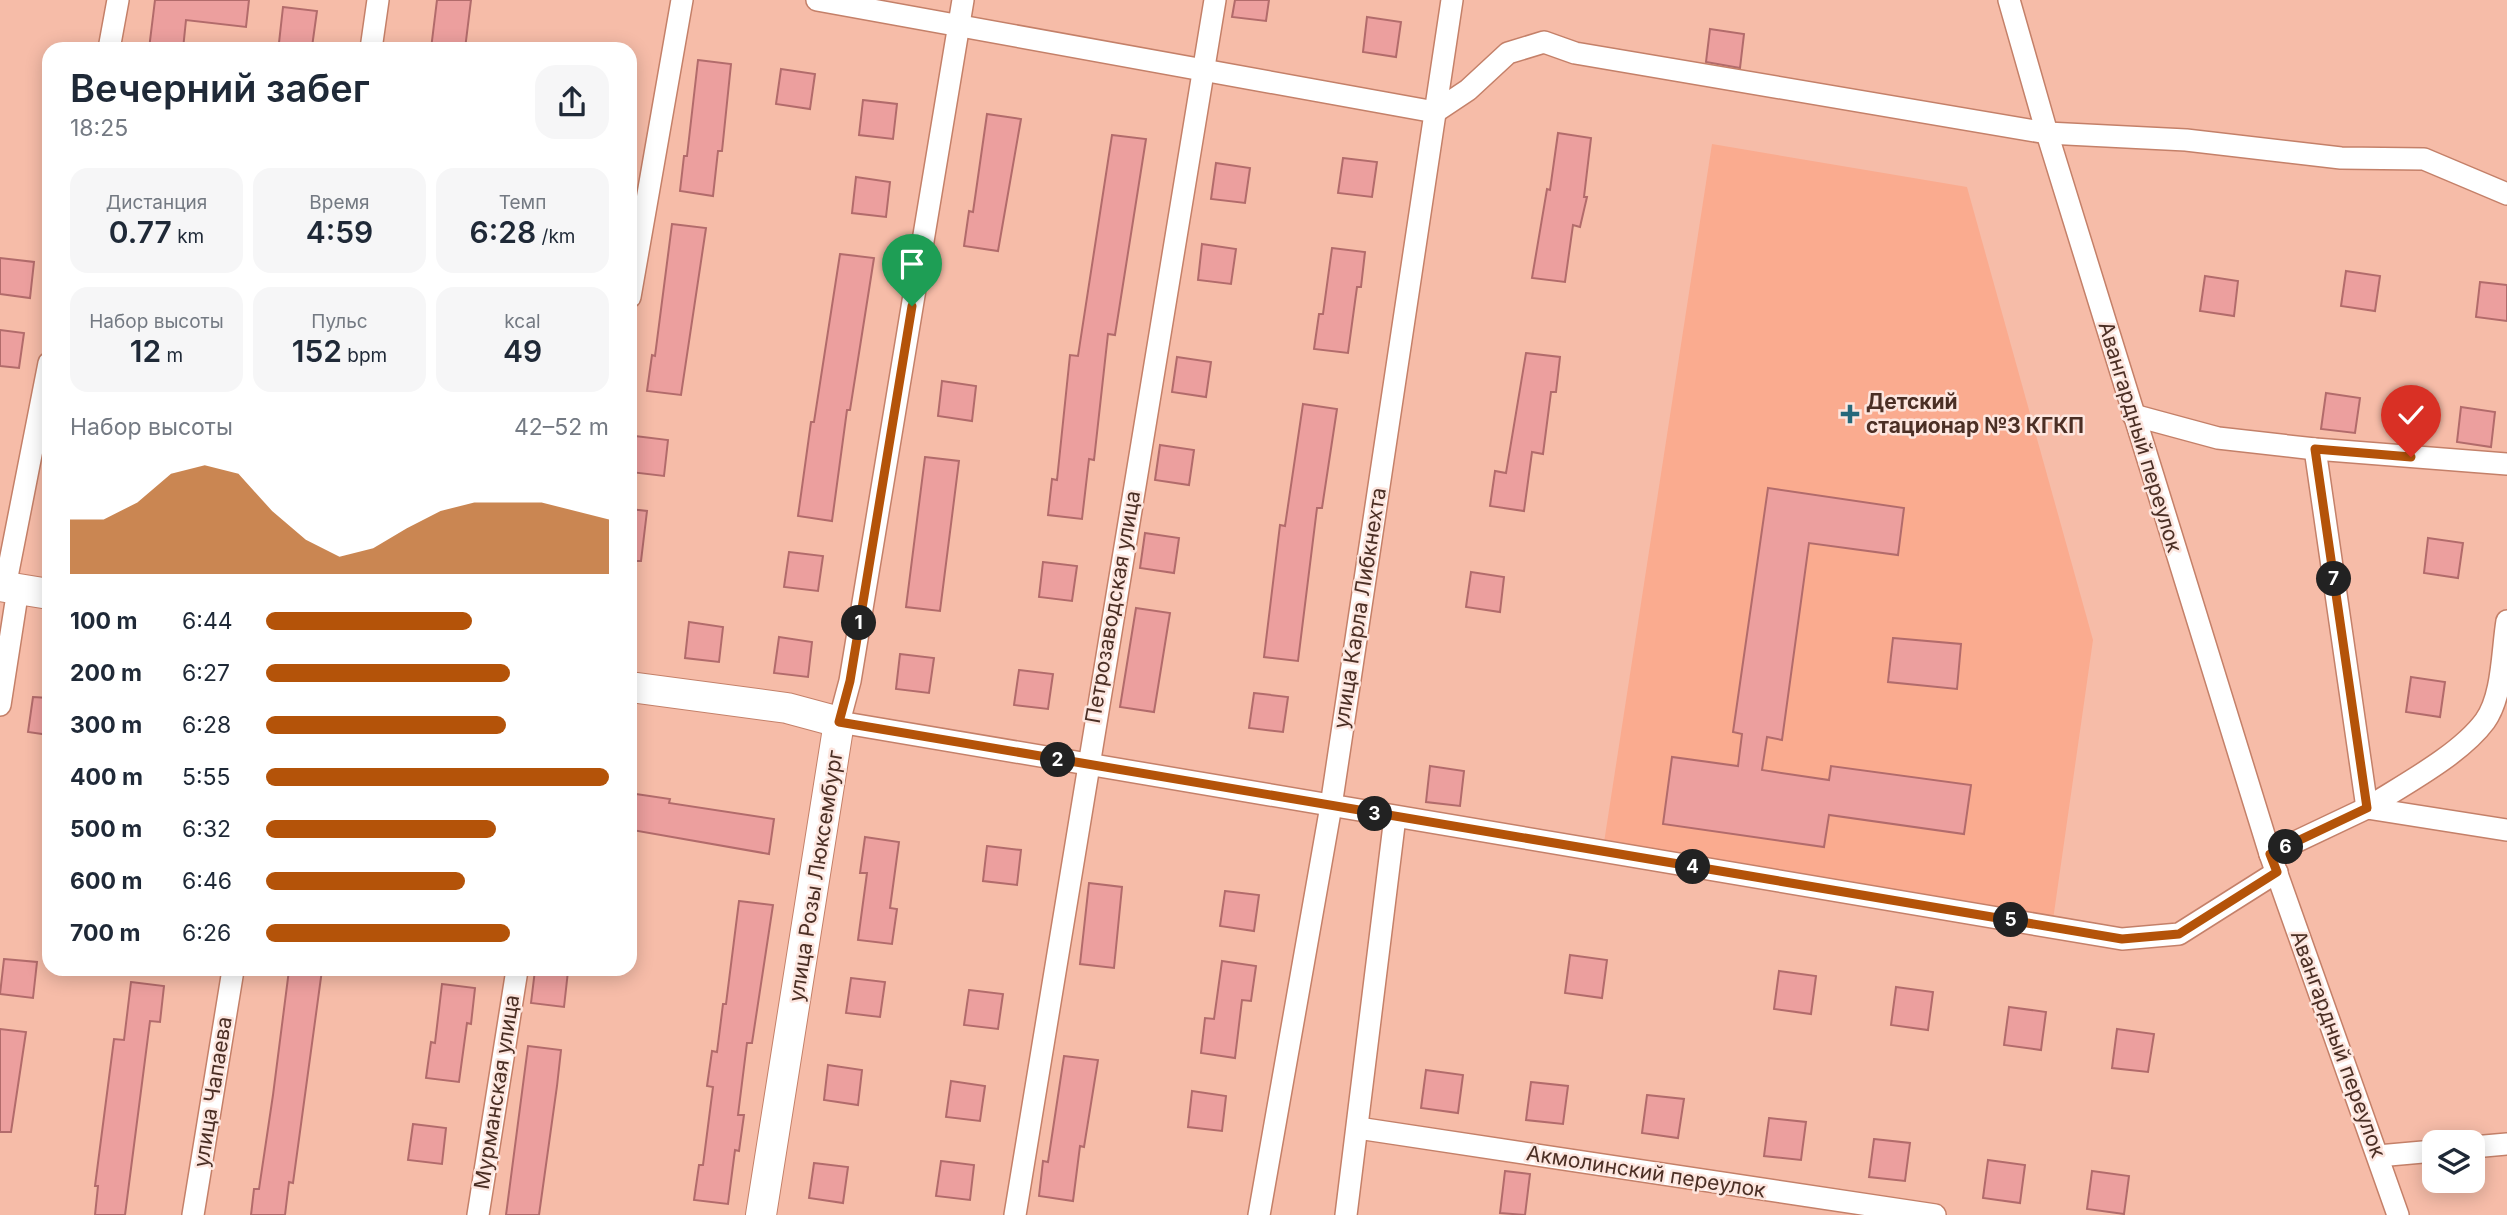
<!DOCTYPE html>
<html lang="ru">
<head>
<meta charset="utf-8">
<style>
	:root { --surface:#fff; --page:#f6f6f7; --text:#1f2937; --muted:#747a83; --accent:#b45309 }
	body { margin:0; font-family:Inter,sans-serif; background:var(--page); color:var(--text); height:100vh; display:flex; flex-direction:column; font-size:26px; white-space:nowrap }
	* { box-sizing:border-box; margin:0 }
	p { font-size:23px; color:var(--muted) }
	.icon { flex:none; width:38px; height:38px; fill:none; stroke:currentColor; stroke-width:2; stroke-linecap:round; stroke-linejoin:round }
	.map { position:relative; flex:1; overflow:hidden }
	.details { position:absolute; left:42px; top:42px; width:595px; height:934px; display:flex; flex-direction:column; background:var(--surface); border-radius:21px; box-shadow:0 4px 18px #0003 }
	.details>* { flex:none }
	.tools { position:absolute; left:2422px; top:1130px; display:grid; gap:14px }
	.tools a { display:grid; place-items:center; width:63px; height:63px; border-radius:14px; background:var(--surface); box-shadow:0 4px 18px #0003; font-size:35px }
	.pin { position:absolute; display:grid; place-items:center; width:60px; height:60px; color:#fff; margin:-72px -30px; border-radius:50% 50% 50% 0; rotate:-45deg; box-shadow:0 0 7px #0007 }
	.pin .icon { rotate:45deg }
	.km { position:absolute; width:35px; height:35px; margin:-18px; border-radius:50%; background:#222; color:#fff; font-size:19px; line-height:35px; text-align:center }
	.round { display:grid; place-items:center; flex:none; width:74px; height:74px; border-radius:21px; background:var(--page) }
	.head { display:flex; align-items:center; justify-content:space-between; height:119px; padding:0 28px }
	h1 { font-size:38px; font-weight:600; line-height:52px }
	.figures { display:grid; grid-template-columns:repeat(3,1fr); gap:10px; height:119px; padding:7px 28px }
	.figures div { display:grid; align-content:center; border-radius:18px; background:var(--page); text-align:center }
	.figures b { font-size:30px; font-weight:600 }
	.figures small { font-size:19px; font-weight:400 }
	.figures p { font-size:19px }
	.chart { height:196px; padding:14px 28px }
	.chart p { display:flex; justify-content:space-between }
	.chart svg { width:100%; height:126px; margin-top:7px; fill:var(--accent); opacity:.7 }
	ul { padding:0 28px; list-style:none; font-size:23px }
	li { display:grid; grid-template-columns:112px 84px 1fr; align-items:center; height:52px }
	li i { height:18px; border-radius:9px; background:var(--accent) }
	.map>svg:first-child { display:block }
	.built { fill:#faab8f }
	.building { fill:#ec9f9e; stroke:#b26b6b; stroke-width:2 }
	.lines { fill:none; stroke-linecap:round; stroke-linejoin:round }
	.minor-casing { stroke:#c48069; stroke-width:24 }
	.secondary-casing { stroke:#c48069; stroke-width:32 }
	.minor { stroke:#fff; stroke-width:21 }
	.secondary { stroke:#fff; stroke-width:30 }
	.route-casing { stroke:#fff; stroke-width:14 }
	.route { stroke:#b45309; stroke-width:9 }
	.poi-dot { fill:#25687a; stroke:#fde6df; stroke-width:2.5 }
	.labels { text-anchor:middle; stroke-width:5; stroke-linejoin:round; paint-order:stroke }
	.poi-label { font-size:21px; font-weight:bold; fill:#4b2f25; stroke:#fde6df; text-anchor:start }
	.street-label { font-size:21px; fill:#4b2f25; stroke:#fde6df }
</style>
</head>
<body>
<div class="map">
<svg width="2507" height="1215" viewBox="0 0 2507 1215">
	<rect width="100%" height="100%" fill="#f6bca8"/>
	<path class="built" d="M 1712,144 L 1967,187 L 2093,640 L 2053,920 L 1603,849 Z"/>
	<g class="building">
		<path d="M 155,0 L 249,0 L 246,27 L 186,20 L 183,49 L 149,49 Z"/>
		<path d="M 437,0 L 471,0 L 465,49 L 431,49 Z"/>
		<path d="M 1235,0 L 1269,0 L 1266,21 L 1232,17 Z"/>
		<path d="M 283,7 L 317,11 L 312,47 L 279,43 Z"/>
		<path d="M 1367,17 L 1401,22 L 1396,57 L 1363,52 Z"/>
		<path d="M 1710,29 L 1744,34 L 1740,68 L 1706,62 Z"/>
		<path d="M 698,60 L 731,64 L 722,151 L 718,151 L 713,196 L 680,191 L 684,156 L 687,156 Z"/>
		<path d="M 781,69 L 815,74 L 810,109 L 776,104 Z"/>
		<path d="M 863,100 L 897,104 L 893,139 L 859,135 Z"/>
		<path d="M 987,114 L 1021,119 L 998,251 L 964,246 L 969,211 L 973,212 Z"/>
		<path d="M 1558,133 L 1591,138 L 1584,197 L 1587,197 L 1580,227 L 1573,225 L 1565,282 L 1532,278 L 1547,189 L 1550,190 Z"/>
		<path d="M 1112,135 L 1146,139 L 1115,335 L 1108,334 L 1094,460 L 1089,459 L 1082,519 L 1048,515 L 1052,479 L 1057,480 L 1070,355 L 1078,356 Z"/>
		<path d="M 1343,158 L 1377,162 L 1372,197 L 1338,193 Z"/>
		<path d="M 1216,163 L 1250,168 L 1245,203 L 1211,199 Z"/>
		<path d="M 856,177 L 890,182 L 886,217 L 852,213 Z"/>
		<path d="M 672,224 L 706,228 L 681,395 L 647,391 L 652,355 L 655,356 Z"/>
		<path d="M 1202,244 L 1236,249 L 1231,284 L 1198,280 Z"/>
		<path d="M 1332,248 L 1365,252 L 1361,287 L 1357,287 L 1348,353 L 1314,349 L 1319,314 L 1323,314 Z"/>
		<path d="M 840,254 L 874,258 L 850,410 L 847,410 L 832,521 L 798,516 L 811,422 L 814,422 Z"/>
		<path d="M 0,258 L 34,262 L 30,298 L 0,294 Z"/>
		<path d="M 2346,271 L 2380,276 L 2375,311 L 2341,306 Z"/>
		<path d="M 2205,276 L 2238,281 L 2234,316 L 2200,311 Z"/>
		<path d="M 2480,282 L 2507,285 L 2507,321 L 2476,317 Z"/>
		<path d="M 0,330 L 24,333 L 19,368 L 0,366 Z"/>
		<path d="M 1526,353 L 1560,357 L 1556,392 L 1551,392 L 1543,454 L 1532,452 L 1524,511 L 1490,506 L 1495,471 L 1506,473 Z"/>
		<path d="M 1177,357 L 1211,362 L 1206,397 L 1172,392 Z"/>
		<path d="M 942,381 L 976,386 L 972,421 L 938,416 Z"/>
		<path d="M 2326,393 L 2360,398 L 2355,433 L 2321,429 Z"/>
		<path d="M 1303,404 L 1337,409 L 1322,508 L 1317,508 L 1298,661 L 1264,657 L 1280,525 L 1285,526 Z"/>
		<path d="M 2461,407 L 2495,412 L 2491,447 L 2457,442 Z"/>
		<path d="M 635,436 L 668,440 L 664,476 L 630,472 Z"/>
		<path d="M 1160,445 L 1194,450 L 1189,485 L 1155,480 Z"/>
		<path d="M 925,457 L 959,461 L 940,611 L 906,607 Z"/>
		<path d="M 1768,488 L 1904,508 L 1898,555 L 1809,543 L 1782,740 L 1767,737 L 1762,770 L 1829,780 L 1831,766 L 1971,785 L 1964,834 L 1829,815 L 1824,847 L 1663,824 L 1672,757 L 1738,766 L 1742,734 L 1733,732 Z"/>
		<path d="M 630,509 L 647,511 L 641,561 L 630,561 Z"/>
		<path d="M 1145,533 L 1179,538 L 1174,573 L 1140,568 Z"/>
		<path d="M 2428,538 L 2463,543 L 2458,578 L 2424,573 Z"/>
		<path d="M 789,552 L 823,556 L 818,591 L 784,587 Z"/>
		<path d="M 1043,562 L 1077,566 L 1072,601 L 1039,597 Z"/>
		<path d="M 1471,572 L 1504,577 L 1500,612 L 1466,607 Z"/>
		<path d="M 1136,608 L 1170,613 L 1154,712 L 1120,707 Z"/>
		<path d="M 689,622 L 723,627 L 719,662 L 685,658 Z"/>
		<path d="M 779,637 L 812,642 L 808,677 L 774,673 Z"/>
		<path d="M 1893,638 L 1961,644 L 1957,689 L 1888,682 Z"/>
		<path d="M 900,654 L 934,658 L 929,693 L 896,689 Z"/>
		<path d="M 1019,670 L 1053,674 L 1048,709 L 1014,705 Z"/>
		<path d="M 2411,677 L 2445,682 L 2440,717 L 2406,712 Z"/>
		<path d="M 1254,693 L 1288,697 L 1283,732 L 1249,728 Z"/>
		<path d="M 33,697 L 49,698 L 49,735 L 28,732 Z"/>
		<path d="M 1430,766 L 1464,771 L 1460,806 L 1426,802 Z"/>
		<path d="M 636,794 L 670,799 L 669,803 L 774,819 L 769,854 L 632,830 Z"/>
		<path d="M 865,837 L 899,842 L 890,908 L 897,909 L 892,944 L 858,940 L 867,873 L 860,873 Z"/>
		<path d="M 987,846 L 1021,850 L 1017,885 L 983,881 Z"/>
		<path d="M 1089,883 L 1122,887 L 1114,968 L 1080,964 Z"/>
		<path d="M 1225,891 L 1259,895 L 1254,931 L 1220,926 Z"/>
		<path d="M 739,901 L 773,905 L 752,1043 L 747,1043 L 738,1115 L 744,1115 L 739,1151 L 735,1150 L 728,1204 L 694,1200 L 699,1165 L 703,1165 L 713,1087 L 707,1086 L 712,1051 L 717,1052 L 723,1004 L 726,1004 Z"/>
		<path d="M 1570,955 L 1607,960 L 1602,998 L 1565,993 Z"/>
		<path d="M 4,959 L 37,962 L 33,998 L 0,994 Z"/>
		<path d="M 1222,961 L 1256,966 L 1251,1001 L 1242,1000 L 1235,1058 L 1201,1053 L 1205,1018 L 1214,1019 Z"/>
		<path d="M 289,970 L 322,970 L 293,1183 L 289,1182 L 285,1215 L 251,1215 L 254,1189 L 259,1189 L 273,1095 Z"/>
		<path d="M 535,970 L 568,971 L 564,1007 L 531,1003 Z"/>
		<path d="M 1779,971 L 1816,976 L 1811,1014 L 1774,1009 Z"/>
		<path d="M 851,978 L 885,982 L 880,1017 L 846,1013 Z"/>
		<path d="M 131,982 L 164,986 L 160,1022 L 150,1021 L 125,1215 L 95,1215 L 98,1186 L 95,1186 L 114,1039 L 124,1040 Z"/>
		<path d="M 442,984 L 475,988 L 471,1024 L 467,1023 L 459,1082 L 426,1078 L 431,1042 L 435,1043 Z"/>
		<path d="M 1896,987 L 1933,992 L 1928,1030 L 1891,1025 Z"/>
		<path d="M 969,990 L 1003,994 L 998,1029 L 964,1025 Z"/>
		<path d="M 2009,1007 L 2046,1012 L 2041,1050 L 2004,1045 Z"/>
		<path d="M 0,1029 L 26,1032 L 11,1132 L 0,1132 Z"/>
		<path d="M 2117,1029 L 2154,1034 L 2148,1072 L 2112,1068 Z"/>
		<path d="M 528,1046 L 561,1050 L 557,1086 L 539,1215 L 506,1215 Z"/>
		<path d="M 1064,1056 L 1098,1060 L 1084,1147 L 1080,1146 L 1073,1201 L 1039,1196 L 1043,1161 L 1048,1162 Z"/>
		<path d="M 828,1065 L 862,1070 L 858,1105 L 824,1100 Z"/>
		<path d="M 1426,1070 L 1463,1075 L 1458,1113 L 1421,1108 Z"/>
		<path d="M 951,1081 L 985,1086 L 980,1121 L 946,1117 Z"/>
		<path d="M 1531,1082 L 1568,1086 L 1563,1124 L 1526,1120 Z"/>
		<path d="M 1192,1091 L 1226,1096 L 1222,1131 L 1188,1127 Z"/>
		<path d="M 1647,1095 L 1684,1099 L 1678,1138 L 1642,1133 Z"/>
		<path d="M 1769,1118 L 1806,1122 L 1801,1160 L 1764,1156 Z"/>
		<path d="M 413,1124 L 446,1128 L 442,1164 L 408,1160 Z"/>
		<path d="M 1874,1139 L 1910,1143 L 1905,1181 L 1869,1177 Z"/>
		<path d="M 1988,1160 L 2025,1165 L 2020,1203 L 1983,1198 Z"/>
		<path d="M 941,1161 L 974,1165 L 970,1200 L 936,1196 Z"/>
		<path d="M 814,1163 L 848,1167 L 843,1203 L 809,1198 Z"/>
		<path d="M 1505,1171 L 1530,1174 L 1525,1215 L 1500,1213 Z"/>
		<path d="M 2092,1171 L 2129,1176 L 2124,1214 L 2087,1209 Z"/>
	</g>
	<g class="lines">
		<g class="minor-casing">
			<g id="minor">
				<path d="M 817,0 L 1435,112 L 1468,90 L 1508,53 L 1544,42 L 1575,53 L 2047,133 L 2186,140 L 2341,158 L 2424,159 L 2507,194"/>
				<path d="M 963,0 L 850,681 L 839,722 L 2122,939 L 2179,934 L 2277,872"/>
				<path d="M 2009,0 L 2047,133 L 2270,854 L 2398,1215"/>
				<path d="M 109,49 L 118,0"/>
				<path d="M 371,49 L 378,0"/>
				<path d="M 630,297 L 682,0"/>
				<path d="M 2133,415 L 2218,438 L 2315,449 L 2507,464"/>
				<path d="M 2315,449 L 2367,808 C 2403,785 2460,755 2485,721 C 2503,696 2502,651 2507,621"/>
				<path d="M 5,587 L 49,363"/>
				<path d="M 0,705 L 18,589"/>
				<path d="M 2270,854 L 2367,808 L 2506,830"/>
				<path d="M 1358,1128 L 1935,1215"/>
				<path d="M 2473,1147 L 2507,1144"/>
				<path d="M 2378,1156 L 2434,1151"/>
				<path d="M 193,1215 L 233,970"/>
				<path d="M 478,1215 L 517,970"/>
				<path d="M 1015,1215 L 1215,0"/>
				<path d="M 1259,1215 L 1331,806 L 1452,0"/>
				<path d="M 1346,1215 L 1395,817"/>
			</g>
		</g>
		<g class="secondary-casing">
			<g id="secondary">
				<path d="M 0,586 L 49,594"/>
				<path d="M 630,687 L 787,708 L 839,722 L 761,1215"/>
			</g>
		</g>
		<use href="#minor" class="minor"/>
		<use href="#secondary" class="secondary"/>
	</g>
	<g class="lines">
		<g class="route-casing">
			<path id="route" d="M 912,306 L 850,681 L 839,722 L 2122,939 L 2179,934 L 2277,872 L 2270,854 L 2367,808 L 2315,449 L 2411,457"/>
		</g>
		<use href="#route" class="route"/>
	</g>
	<path class="poi-dot" d="M1846.5 403.5h7v7h7v7h-7v7h-7v-7h-7v-7h7z"/>
	<g class="labels">
		<g class="poi-label">
			<text x="1866" y="409">Детский<tspan x="1866" dy="24">стационар №3 КГКП</tspan></text>
		</g>
		<g class="street-label">
			<text transform="translate(2140 437) rotate(73)" y="7">Авангардный переулок</text>
			<text transform="translate(1113 607) rotate(-80)" y="7">Петрозаводская улица</text>
			<text transform="translate(1360 608) rotate(-81)" y="7">улица Карла Либкнехта</text>
			<text transform="translate(816 876) rotate(-81)" y="7">улица Розы Люксембург</text>
			<text transform="translate(2338 1044) rotate(70)" y="7">Авангардный переулок</text>
			<text transform="translate(213 1092) rotate(-81)" y="7">улица Чапаева</text>
			<text transform="translate(497 1092) rotate(-81)" y="7">Мурманская улица</text>
			<text transform="translate(1646 1172) rotate(9)" y="7">Акмолинский переулок</text>
		</g>
	</g>
</svg>
<div class="tools">
<a><svg class="icon" aria-label="layers" viewBox="0 0 24 24"><path d="M12 4l9 5-9 5-9-5zM3 14l9 5 9-5"/></svg></a>
</div>
<div class="pin" style="left:912px;top:306px;background:#1e9e55"><svg class="icon" aria-label="arrive" viewBox="0 0 24 24"><path d="M6 21V4h12l-3 4 3 4H6"/></svg></div>
<div class="pin" style="left:2411px;top:457px;background:#d93025"><svg class="icon" aria-label="check" viewBox="0 0 24 24"><path d="M5 12l5 5 9-10"/></svg></div>
<b class="km" style="left:859px;top:623px">1</b>
<b class="km" style="left:1058px;top:760px">2</b>
<b class="km" style="left:1375px;top:814px">3</b>
<b class="km" style="left:1693px;top:867px">4</b>
<b class="km" style="left:2011px;top:920px">5</b>
<b class="km" style="left:2286px;top:847px">6</b>
<b class="km" style="left:2334px;top:579px">7</b>
<section class="details">
<div class="head"><div><h1>Вечерний забег</h1><p>18:25</p></div><a class="round"><svg class="icon" aria-label="share" viewBox="0 0 24 24"><path d="M12 15V3M7 8l5-5 5 5M5 13v7h14v-7"/></svg></a></div>
<div class="figures">
<div><p>Дистанция</p><b>0.77<small> km</small></b></div>
<div><p>Время</p><b>4:59</b></div>
<div><p>Темп</p><b>6:28<small> /km</small></b></div>
</div>
<div class="figures">
<div><p>Набор высоты</p><b>12<small> m</small></b></div>
<div><p>Пульс</p><b>152<small> bpm</small></b></div>
<div><p>kcal</p><b>49</b></div>
</div>
<div class="chart"><p><span>Набор высоты</span>42–52 m</p>
<svg viewBox="0 0 160 44" preserveAspectRatio="none"><path d="M0 44V25L10 25L20 19L30 9L40 6L50 9L60 22L70 32L80 38L90 35L100 28L110 22L120 19L130 19L140 19L150 22L160 25V44z"/></svg>
</div>
<ul>
<li><b>100 m</b>6:44<i style="width:60%"></i></li>
<li><b>200 m</b>6:27<i style="width:71%"></i></li>
<li><b>300 m</b>6:28<i style="width:70%"></i></li>
<li><b>400 m</b>5:55<i style="width:100%"></i></li>
<li><b>500 m</b>6:32<i style="width:67%"></i></li>
<li><b>600 m</b>6:46<i style="width:58%"></i></li>
<li><b>700 m</b>6:26<i style="width:71%"></i></li>
</ul>
</section>
</div>
</body>
</html>
